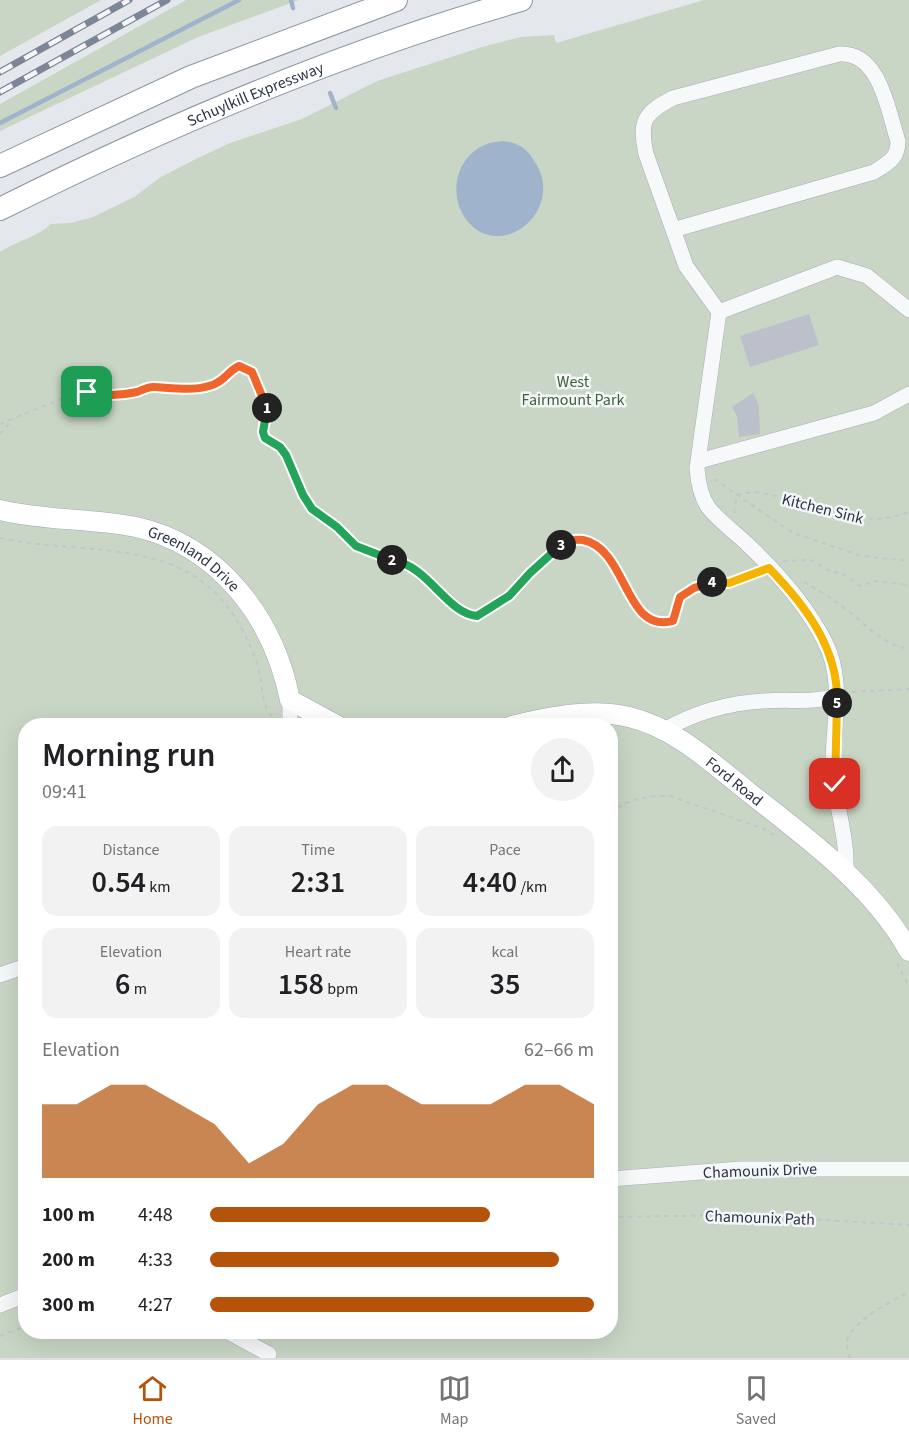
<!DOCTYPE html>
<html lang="en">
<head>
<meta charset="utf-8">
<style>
	:root { --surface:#fff; --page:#f2f2f2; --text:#202124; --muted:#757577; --line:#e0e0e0; --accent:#b45309 }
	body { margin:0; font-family:"Source Sans 3",sans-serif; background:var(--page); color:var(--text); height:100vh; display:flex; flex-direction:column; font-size:22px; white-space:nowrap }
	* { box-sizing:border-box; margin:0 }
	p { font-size:20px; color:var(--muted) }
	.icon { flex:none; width:33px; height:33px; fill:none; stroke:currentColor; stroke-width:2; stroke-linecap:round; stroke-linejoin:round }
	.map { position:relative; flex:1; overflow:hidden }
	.side { position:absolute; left:18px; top:718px; width:600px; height:621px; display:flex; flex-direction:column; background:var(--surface); border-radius:24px; box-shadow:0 6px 24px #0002 }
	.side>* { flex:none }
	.pin { position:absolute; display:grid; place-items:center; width:51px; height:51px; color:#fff; margin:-26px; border-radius:12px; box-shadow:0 3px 9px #0006 }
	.km { position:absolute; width:30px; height:30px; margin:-15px; border-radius:50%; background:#222; color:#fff; font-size:16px; line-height:30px; text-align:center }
	.round { display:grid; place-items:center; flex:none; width:63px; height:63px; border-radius:32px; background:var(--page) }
	.overview { display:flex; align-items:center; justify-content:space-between; height:102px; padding:0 24px }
	h1 { font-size:33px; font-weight:600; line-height:45px }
	.stats { display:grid; grid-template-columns:repeat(3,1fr); gap:9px; height:102px; padding:6px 24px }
	.stats div { display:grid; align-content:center; border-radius:15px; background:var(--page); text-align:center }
	.stats b { font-size:30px; font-weight:600 }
	.stats small { font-size:16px; font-weight:400 }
	.stats p { font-size:16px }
	.chart { height:168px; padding:12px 24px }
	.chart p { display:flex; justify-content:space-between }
	.chart svg { width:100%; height:108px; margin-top:6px; fill:var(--accent); opacity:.7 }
	ul { padding:0 24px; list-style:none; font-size:20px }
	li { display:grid; grid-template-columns:96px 72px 1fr; align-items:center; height:45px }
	li i { height:15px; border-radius:8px; background:var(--accent) }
	.tabs { display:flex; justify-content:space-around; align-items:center; height:84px; border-top:2px solid var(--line); background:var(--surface); font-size:16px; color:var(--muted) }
	.tabs a { display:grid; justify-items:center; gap:3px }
	.tabs .current { color:var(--accent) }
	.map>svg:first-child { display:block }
	.green { fill:#c9d6c5; fill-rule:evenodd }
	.water { fill:#9fb4cc }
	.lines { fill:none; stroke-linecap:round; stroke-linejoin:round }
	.stream { stroke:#9fb4cc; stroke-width:4.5 }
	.building { fill:#bbc0ca }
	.minor-casing { stroke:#a9aeb7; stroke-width:16 }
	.major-casing { stroke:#a3abb8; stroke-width:21 }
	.highway-casing { stroke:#8b94a3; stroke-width:24 }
	.path { stroke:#c2c5cb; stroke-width:2; stroke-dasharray:4.5 4.5; stroke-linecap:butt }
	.minor { stroke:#f7f8fa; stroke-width:15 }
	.major { stroke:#fff; stroke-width:20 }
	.highway { stroke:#fff; stroke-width:22 }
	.rail-casing { stroke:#7d8696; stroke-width:7 }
	.rail { stroke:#f4f6f9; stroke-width:4.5; stroke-dasharray:14; stroke-linecap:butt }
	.split-1-casing { stroke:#fff; stroke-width:12 }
	.split-2-casing { stroke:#fff; stroke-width:12 }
	.split-3-casing { stroke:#fff; stroke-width:12 }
	.split-4-casing { stroke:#fff; stroke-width:12 }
	.split-5-casing { stroke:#fff; stroke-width:12 }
	.split-6-casing { stroke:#fff; stroke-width:12 }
	.split-1 { stroke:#f0652b; stroke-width:8 }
	.split-2 { stroke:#22a559; stroke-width:8 }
	.split-3 { stroke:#22a559; stroke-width:8 }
	.split-4 { stroke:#f0652b; stroke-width:8 }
	.split-5 { stroke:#f5b400; stroke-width:8 }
	.split-6 { stroke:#f5b400; stroke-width:8 }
	.labels { text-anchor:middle; stroke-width:5; stroke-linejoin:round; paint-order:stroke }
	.street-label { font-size:16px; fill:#2b3445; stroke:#f4f6f9 }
	.park-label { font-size:16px; fill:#3f6138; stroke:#f4f6f9 }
</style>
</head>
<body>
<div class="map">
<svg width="909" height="1358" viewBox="0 0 909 1358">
	<rect width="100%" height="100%" fill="#e4e7ec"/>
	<g class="green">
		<path d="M 0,0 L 101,0 L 0,56 Z"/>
		<path d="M 186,0 L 299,0 L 196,38 L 0,131 L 0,104 Z"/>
		<path d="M 704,0 L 909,0 L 909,1358 L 0,1358 L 0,252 C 16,241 38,237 51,224 L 71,223 L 93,217 L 134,197 L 161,177 L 196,159 L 230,143 L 302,119 L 377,81 L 482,47 L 521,37 L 554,35 L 556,43 ZM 26,726 L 610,726 L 610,1332 L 26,1332 Z"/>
	</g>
	<path class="water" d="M 503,141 C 519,143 526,147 535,162 C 565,208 506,259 471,225 C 447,202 453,158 485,145 C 490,142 497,142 503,141 Z"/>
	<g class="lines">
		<g class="stream">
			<path d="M 291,0 L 293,8"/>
			<path d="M 330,93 L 336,108"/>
			<path d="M 0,123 L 239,0"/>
		</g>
	</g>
	<g class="building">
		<path d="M 809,314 L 819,345 L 750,367 L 740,336 Z"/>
		<path d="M 753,393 L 759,405 L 760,434 L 739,437 L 737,416 L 732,407 Z"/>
	</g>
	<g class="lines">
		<g class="minor-casing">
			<g id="minor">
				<path d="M 673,230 L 874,172 C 888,163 898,159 898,141 C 888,111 880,51 839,54 L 673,98 C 644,113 639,121 646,154 L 686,266 L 719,312 L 697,468 C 698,482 700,495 708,507 C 718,520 732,530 744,541 C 774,569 805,603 824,640 C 846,681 832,726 833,770 C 835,805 848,837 846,873"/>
				<path d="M 719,312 L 837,267 L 867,276 L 909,310"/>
				<path d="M 699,461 L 874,413 L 909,394"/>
				<path d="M 290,726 L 290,700"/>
				<path d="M 664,730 C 694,713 728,703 763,701 C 789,699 812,703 837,696"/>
				<path d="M 0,975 L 26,966"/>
				<path d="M 610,1179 L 741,1169 L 909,1169"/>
				<path d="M 0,1305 L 26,1295"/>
				<path d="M 228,1332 L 269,1354"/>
			</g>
		</g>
		<g class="major-casing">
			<g id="major">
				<path id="s1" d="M 0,510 C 45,521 91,518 136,527 C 220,546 274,619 290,700 L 338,726"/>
				<path id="s2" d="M 512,726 C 550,717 590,708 629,717 C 676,728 714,765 751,794 C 808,839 873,886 909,951"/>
			</g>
		</g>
		<g class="highway-casing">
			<g id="highway">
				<path d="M 0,166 L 191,77 L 396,0"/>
				<path id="s3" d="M 0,209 C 168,125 340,52 521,0"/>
			</g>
		</g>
		<g class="path">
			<path d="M 0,424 L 78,392 L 95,395 L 137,392 L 155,387 L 173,390 L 180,387 L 199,389 L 221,383 L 234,369 L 247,367 L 252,372 L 267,407 L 263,432 L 265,437 L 280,447 L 286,455 L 303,495 L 312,509 L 337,527 L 356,546 L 411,566 L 469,616 C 504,620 549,537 578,540 C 629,543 623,635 673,621 L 680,597 L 694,588 L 713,582 L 729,583 L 757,573"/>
			<path d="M 0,434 L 11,421"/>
			<path d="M 714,479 L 793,533 L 862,556 L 909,561"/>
			<path d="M 734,513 L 737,495 C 760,487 783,499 805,506 C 815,510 826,510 837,512 C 868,519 877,523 909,512"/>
			<path d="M 0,538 C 92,558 192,531 244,633 C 250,645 256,658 259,671 C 263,687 261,707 274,718"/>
			<path d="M 783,561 L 811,560 L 830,571 L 843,574 L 860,586 L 876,581 L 909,585"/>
			<path d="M 804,582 C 818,590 833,599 847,610 C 866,625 884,645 909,649"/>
			<path d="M 852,692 L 909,689"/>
			<path d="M 610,813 C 627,799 649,795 670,796 L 764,829 L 776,836"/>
			<path d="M 897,963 L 909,987"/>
			<path d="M 610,1217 L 739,1215 L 909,1225"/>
			<path d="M 0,1336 L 26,1326"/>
			<path d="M 850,1358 L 846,1342 C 857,1316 888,1305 909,1291"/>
		</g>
		<use href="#minor" class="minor"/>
		<use href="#major" class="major"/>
		<use href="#highway" class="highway"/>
		<g class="rail-casing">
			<g id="rail">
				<path d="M 0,72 L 129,0"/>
				<path d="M 0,92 L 167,0"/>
			</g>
		</g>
		<use href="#rail" class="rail"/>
	</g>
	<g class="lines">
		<g class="split-1-casing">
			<path id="split-1" d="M 87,392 C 100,397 123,395 137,392 C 143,390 148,386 155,387 C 172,388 193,391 209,386 C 223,383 228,371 239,366 L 252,372 L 267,408"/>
		</g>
		<g class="split-2-casing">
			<path id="split-2" d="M 267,408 L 263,432 L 265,438 L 280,447 L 286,455 L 303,495 L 312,509 L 337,527 L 356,546 L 392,560"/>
		</g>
		<g class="split-3-casing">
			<path id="split-3" d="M 392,560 C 429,566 446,613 477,616 L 509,596 L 530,573 L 561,545"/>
		</g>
		<g class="split-4-casing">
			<path id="split-4" d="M 561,545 C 568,540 574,539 583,540 C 628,549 624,634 673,621 L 680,597 L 694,588 L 712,582"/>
		</g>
		<g class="split-5-casing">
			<path id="split-5" d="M 712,582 L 729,583 L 769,568 C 805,605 839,649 837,703"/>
		</g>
		<g class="split-6-casing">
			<path id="split-6" d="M 835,784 L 837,703"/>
		</g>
		<use href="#split-1" class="split-1"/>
		<use href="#split-2" class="split-2"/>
		<use href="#split-3" class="split-3"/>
		<use href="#split-4" class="split-4"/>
		<use href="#split-5" class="split-5"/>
		<use href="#split-6" class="split-6"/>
	</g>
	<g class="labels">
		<g class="street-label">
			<text dy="6" stroke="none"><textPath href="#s3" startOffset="280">Schuylkill Expressway</textPath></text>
			<text transform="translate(823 508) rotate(14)" y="6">Kitchen Sink</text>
			<text dy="6" stroke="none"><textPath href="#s1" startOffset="204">Greenland Drive</textPath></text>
			<text dy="6" stroke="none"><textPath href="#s2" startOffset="243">Ford Road</textPath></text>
			<text transform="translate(760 1170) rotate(-2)" y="6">Chamounix Drive</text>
			<text transform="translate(760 1217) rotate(2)" y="6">Chamounix Path</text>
		</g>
		<g class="park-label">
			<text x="573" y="387">West<tspan x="573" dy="18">Fairmount Park</tspan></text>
		</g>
	</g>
</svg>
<div class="pin" style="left:87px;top:392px;background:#1e9e55"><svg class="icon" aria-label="arrive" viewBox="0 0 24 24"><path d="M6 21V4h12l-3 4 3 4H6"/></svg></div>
<div class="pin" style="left:835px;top:784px;background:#d93025"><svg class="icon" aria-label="check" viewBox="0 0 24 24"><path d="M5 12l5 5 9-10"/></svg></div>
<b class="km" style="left:267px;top:408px">1</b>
<b class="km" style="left:392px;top:560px">2</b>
<b class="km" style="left:561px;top:545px">3</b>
<b class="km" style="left:712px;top:582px">4</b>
<b class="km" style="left:837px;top:703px">5</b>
<section class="side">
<div class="overview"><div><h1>Morning run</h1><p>09:41</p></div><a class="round"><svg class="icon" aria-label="share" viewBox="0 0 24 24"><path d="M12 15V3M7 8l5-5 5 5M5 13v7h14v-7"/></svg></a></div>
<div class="stats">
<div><p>Distance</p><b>0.54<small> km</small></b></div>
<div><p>Time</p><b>2:31</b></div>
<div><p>Pace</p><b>4:40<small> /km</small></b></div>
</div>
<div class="stats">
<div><p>Elevation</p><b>6<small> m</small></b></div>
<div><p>Heart rate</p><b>158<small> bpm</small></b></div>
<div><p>kcal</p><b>35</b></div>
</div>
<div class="chart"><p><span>Elevation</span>62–66 m</p>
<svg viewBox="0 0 160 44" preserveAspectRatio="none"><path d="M0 44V14L10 14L20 6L30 6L40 14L50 22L60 38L70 30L80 14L90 6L100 6L110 14L120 14L130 14L140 6L150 6L160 14V44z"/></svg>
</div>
<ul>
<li><b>100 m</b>4:48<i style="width:73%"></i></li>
<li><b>200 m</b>4:33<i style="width:91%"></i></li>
<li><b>300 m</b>4:27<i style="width:100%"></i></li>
</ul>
</section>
</div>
<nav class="tabs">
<a class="current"><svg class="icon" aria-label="home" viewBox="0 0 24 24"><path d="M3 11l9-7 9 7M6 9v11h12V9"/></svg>Home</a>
<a><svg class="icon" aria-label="map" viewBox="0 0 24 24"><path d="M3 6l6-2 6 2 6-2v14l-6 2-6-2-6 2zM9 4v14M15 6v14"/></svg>Map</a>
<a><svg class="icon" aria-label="saved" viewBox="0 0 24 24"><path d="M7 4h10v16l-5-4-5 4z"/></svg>Saved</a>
</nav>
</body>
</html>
